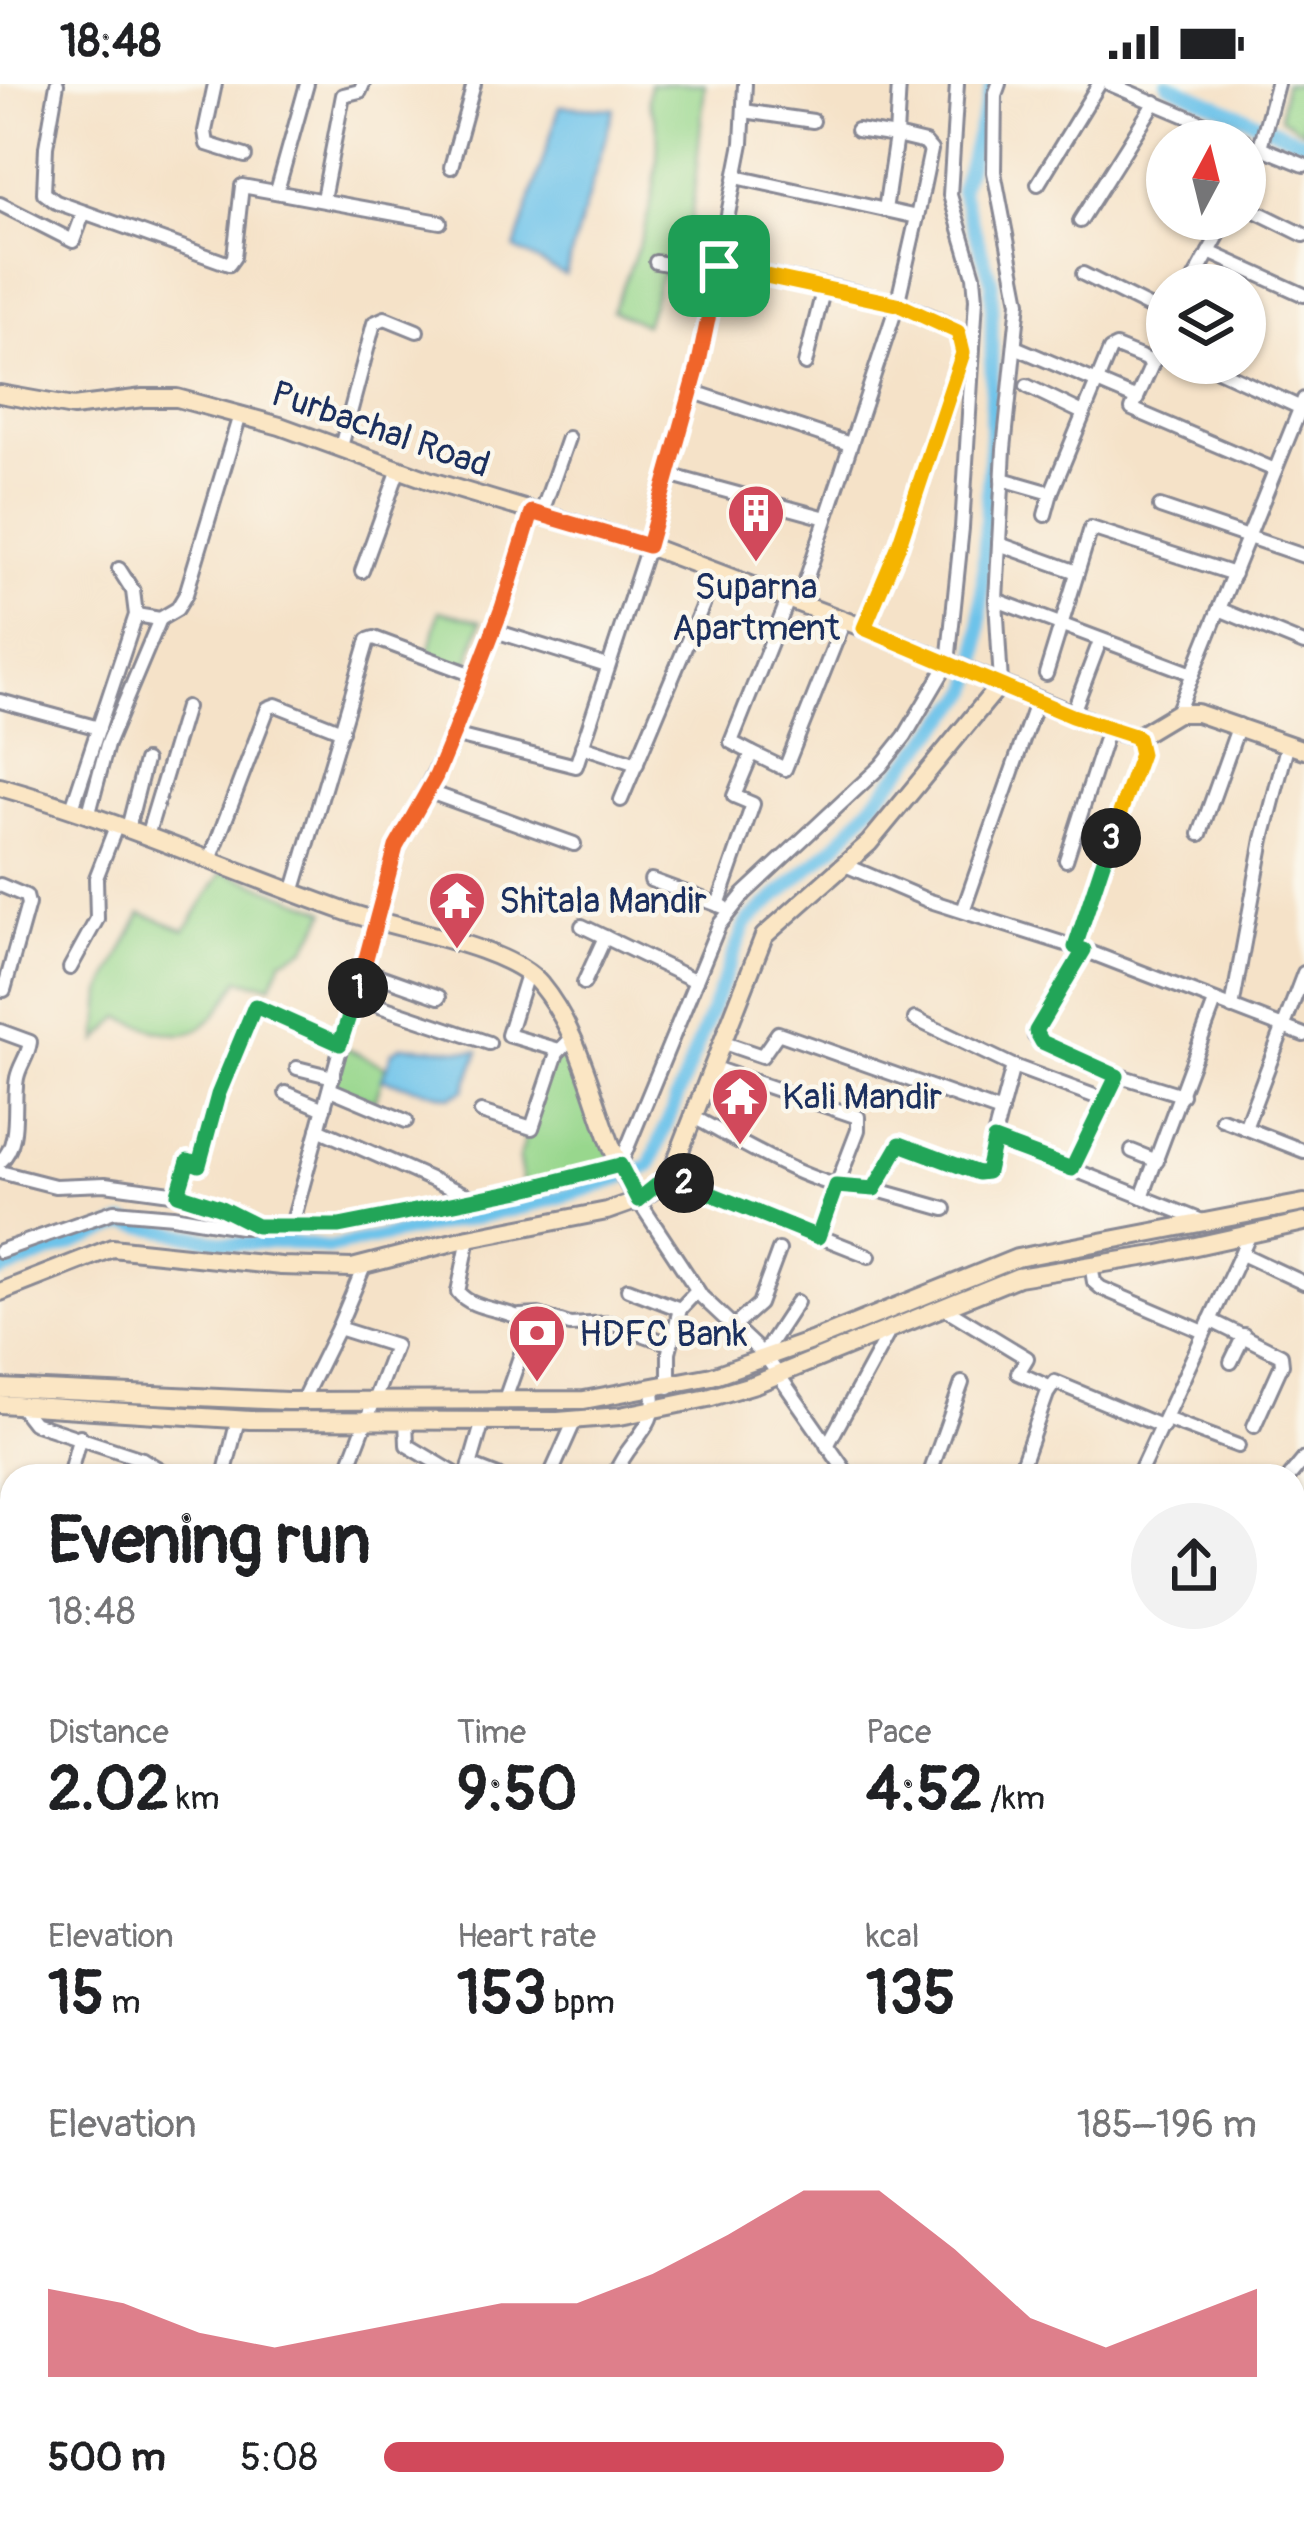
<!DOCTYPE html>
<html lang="en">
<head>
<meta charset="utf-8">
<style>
	:root { --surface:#fff; --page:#f2f2f2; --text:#202124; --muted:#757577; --accent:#d1495b }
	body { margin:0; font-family:Pangolin,sans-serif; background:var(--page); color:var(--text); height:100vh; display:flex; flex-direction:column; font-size:45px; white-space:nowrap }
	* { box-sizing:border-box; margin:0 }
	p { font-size:39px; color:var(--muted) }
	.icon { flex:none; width:66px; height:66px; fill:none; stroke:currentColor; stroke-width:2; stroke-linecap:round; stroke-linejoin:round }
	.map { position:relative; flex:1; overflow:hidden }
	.sheet { position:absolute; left:0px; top:1380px; width:1305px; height:1065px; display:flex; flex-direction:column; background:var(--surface); border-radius:36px 36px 0 0; box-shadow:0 3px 9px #0004 }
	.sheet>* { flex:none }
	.needle { width:78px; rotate:7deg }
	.buttons { position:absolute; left:1146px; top:36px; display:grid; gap:24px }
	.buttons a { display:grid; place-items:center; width:120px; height:120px; border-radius:50%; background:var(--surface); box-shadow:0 3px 9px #0004; font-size:60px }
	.pin { position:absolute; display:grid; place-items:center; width:102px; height:102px; color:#fff; margin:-51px; border-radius:24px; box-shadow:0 6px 18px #0006 }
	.km { position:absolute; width:60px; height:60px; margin:-30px; border-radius:50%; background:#222; color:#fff; font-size:33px; line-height:60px; text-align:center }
	.round { display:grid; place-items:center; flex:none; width:126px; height:126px; border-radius:63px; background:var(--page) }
	.headline { display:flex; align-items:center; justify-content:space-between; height:204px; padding:0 48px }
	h1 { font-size:66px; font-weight:700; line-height:90px }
	.figures { display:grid; grid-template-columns:repeat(3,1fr); gap:18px; height:204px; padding:12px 48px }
	.figures div { display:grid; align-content:center }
	.figures b { font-size:60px; font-weight:700 }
	.figures small { font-size:33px; font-weight:400 }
	.figures p { font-size:33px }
	.chart { height:336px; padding:24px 48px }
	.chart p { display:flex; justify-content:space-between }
	.chart svg { width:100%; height:216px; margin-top:12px; fill:var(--accent); opacity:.7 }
	ul { padding:0 48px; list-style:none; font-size:39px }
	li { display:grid; grid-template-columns:192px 144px 1fr; align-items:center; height:90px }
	li i { height:30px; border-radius:15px; background:var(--accent) }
	.status { display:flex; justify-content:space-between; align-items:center; height:84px; padding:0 60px; background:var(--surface); direction:ltr }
	.status svg { height:33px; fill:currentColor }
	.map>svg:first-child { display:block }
	.grass { fill:url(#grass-tufts); stroke:#5a8376; stroke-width:3 }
	.green { fill:#98d78d; stroke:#5a8376; stroke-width:3 }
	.water { fill:#6dc3ea; stroke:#4479a4; stroke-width:3 }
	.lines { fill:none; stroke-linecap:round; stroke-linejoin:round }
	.canal { stroke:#6dc3ea; stroke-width:14 }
	.street-casing { stroke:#888893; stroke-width:18 }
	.secondary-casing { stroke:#888893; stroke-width:22 }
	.street { stroke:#fff; stroke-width:12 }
	.secondary { stroke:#fbe6c4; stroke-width:16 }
	.split-1-casing { stroke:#fff; stroke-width:24 }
	.split-2-casing { stroke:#fff; stroke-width:24 }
	.split-3-casing { stroke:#fff; stroke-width:24 }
	.split-4-casing { stroke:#fff; stroke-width:24 }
	.split-1 { stroke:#f0652b; stroke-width:15 }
	.split-2 { stroke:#22a559; stroke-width:15 }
	.split-3 { stroke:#22a559; stroke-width:15 }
	.split-4 { stroke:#f5b400; stroke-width:15 }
	.labels { text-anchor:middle; stroke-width:9; stroke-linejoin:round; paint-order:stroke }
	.street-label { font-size:36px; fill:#1b2f5e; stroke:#fbf7ec }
	.poi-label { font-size:36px; fill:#1b2f5e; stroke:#fbf7ec; text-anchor:start }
</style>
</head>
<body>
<div class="status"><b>18:48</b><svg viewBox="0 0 49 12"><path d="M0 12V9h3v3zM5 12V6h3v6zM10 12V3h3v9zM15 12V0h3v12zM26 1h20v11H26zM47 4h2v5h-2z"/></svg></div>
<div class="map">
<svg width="1304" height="2444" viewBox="0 0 1304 2444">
	<defs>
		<pattern id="grass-tufts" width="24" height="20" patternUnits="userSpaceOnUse" patternTransform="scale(3)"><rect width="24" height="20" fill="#98d78d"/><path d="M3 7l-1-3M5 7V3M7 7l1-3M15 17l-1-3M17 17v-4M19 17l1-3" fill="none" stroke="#82b97c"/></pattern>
	</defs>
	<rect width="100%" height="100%" fill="#fbf7ec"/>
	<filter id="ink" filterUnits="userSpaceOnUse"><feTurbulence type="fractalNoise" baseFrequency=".00833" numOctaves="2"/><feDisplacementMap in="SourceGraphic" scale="24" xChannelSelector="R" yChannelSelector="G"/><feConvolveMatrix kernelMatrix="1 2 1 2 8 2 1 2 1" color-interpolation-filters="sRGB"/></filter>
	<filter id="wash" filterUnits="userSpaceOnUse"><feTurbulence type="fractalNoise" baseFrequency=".004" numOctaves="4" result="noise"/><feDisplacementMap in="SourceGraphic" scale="48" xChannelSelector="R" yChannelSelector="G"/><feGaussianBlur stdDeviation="2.7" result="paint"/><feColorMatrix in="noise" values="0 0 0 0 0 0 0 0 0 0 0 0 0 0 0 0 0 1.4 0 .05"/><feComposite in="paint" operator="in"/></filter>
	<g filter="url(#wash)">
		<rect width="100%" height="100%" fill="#f5e2c8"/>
		<path class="grass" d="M 1304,1838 L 1304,2074 L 1293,2056 L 1293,1908 Z"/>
		<g class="green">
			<path d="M 650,0 L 705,0 L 691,139 L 659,197 L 645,241 L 612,226 C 638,169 662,109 657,44 C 655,23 644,27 650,0 Z"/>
			<path d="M 1284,0 L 1304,0 L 1304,47 L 1280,33 Z"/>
			<path d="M 439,527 L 481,537 L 466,586 L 428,573 Z"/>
			<path d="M 223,787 L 327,827 L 306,864 L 282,876 L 271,901 L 239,896 C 200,960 188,960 120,933 L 98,957 L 102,909 L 141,829 L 185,846 Z"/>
			<path d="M 569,957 L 615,1080 L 524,1109 L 519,1075 L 546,976 Z"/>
			<path d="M 342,962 L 386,983 L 375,1017 L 333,1003 Z"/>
		</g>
		<g class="water">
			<path d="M 560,22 L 614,25 L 565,191 L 515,165 Z"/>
			<path d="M 402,962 L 479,967 L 464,1006 L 450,1013 L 382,995 L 392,968 Z"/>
			<path d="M 0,1812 L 12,1817 L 12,1886 L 0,1881 Z"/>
		</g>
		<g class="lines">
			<g class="canal">
				<path d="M 1168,0 L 1304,58"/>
				<path d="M 0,1188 L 126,1139 L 232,1160 L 286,1158 L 328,1164 L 525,1123 L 605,1100 L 650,1082 L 746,839 L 837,760 L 971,607 L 978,579 L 991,351 L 992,198 L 961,106 L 993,0"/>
				<path d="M 1293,1546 L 1304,1540"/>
				<path d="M 481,2444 L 505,2433"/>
			</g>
		</g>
	</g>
	<g filter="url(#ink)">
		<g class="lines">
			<g class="street-casing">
				<g id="street">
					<path d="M 57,0 L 46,63 L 44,109 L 56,118 L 229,180 L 234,173 L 242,102 L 440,138"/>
					<path d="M 215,0 L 205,47 L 207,60 L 245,72"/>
					<path d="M 999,0 L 995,11 L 994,88 L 1019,218 L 1004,365 L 996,516 L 1001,599"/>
					<path d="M 1110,0 L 1245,57"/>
					<path d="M 744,27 L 813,37"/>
					<path d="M 857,46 L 896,52 L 885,126"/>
					<path d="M 1257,62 L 1304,81"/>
					<path d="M 451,83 L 474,0"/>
					<path d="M 736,93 L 917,133 L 931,66 L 925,59 L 896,52 L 899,0"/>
					<path d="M 1038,100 L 1099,0"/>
					<path d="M 1245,101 L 1256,78 L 1277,0"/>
					<path d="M 277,107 L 307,0"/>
					<path d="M 323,115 L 343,11 L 360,7 L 363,0"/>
					<path d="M 0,120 L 73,157 L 84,128"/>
					<path d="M 1245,122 L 1304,151"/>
					<path d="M 1080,137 L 1155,18"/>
					<path d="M 1209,168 L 1304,211"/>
					<path d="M 656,178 L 718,189"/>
					<path d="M 719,182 C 774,193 912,212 953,245 C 961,251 962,259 963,269 L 899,461 L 864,544"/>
					<path d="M 1083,190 L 1167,232"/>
					<path d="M 1191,201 L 1227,135"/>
					<path d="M 1167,247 L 1132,325 L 1275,386"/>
					<path d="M 1015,263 L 1137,315"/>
					<path d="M 805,280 L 824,203"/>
					<path d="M 1218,286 L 1301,324"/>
					<path d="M 1027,302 L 1083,329"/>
					<path d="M 691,307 L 850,360"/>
					<path d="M 341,363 L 374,239 L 385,234 L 417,247"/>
					<path d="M 668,391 L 826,434"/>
					<path d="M 1002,395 L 1051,409 L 1110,266 L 1116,263 L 1153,278"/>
					<path d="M 1160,423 L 1304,472"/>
					<path d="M 541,431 L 568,354"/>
					<path d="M 1045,431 L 1051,409"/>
					<path d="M 999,460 L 1077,488"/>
					<path d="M 362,487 L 399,385"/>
					<path d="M 996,516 L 1193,590"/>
					<path d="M 798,520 L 897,221 L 917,133"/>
					<path d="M 1219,525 L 1304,315"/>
					<path d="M 136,531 L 160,535 L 177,525 L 186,510 L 240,331"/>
					<path d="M 492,546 L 607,582"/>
					<path d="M 1046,590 L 1091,444 L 1234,490"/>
					<path d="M 0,617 L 99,644"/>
					<path d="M 1177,629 L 1219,525 L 1304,560"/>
					<path d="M 1072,631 L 1100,557"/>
					<path d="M 453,651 L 576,682 L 648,462 L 698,283 L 742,59 L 745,0"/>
					<path d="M 582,662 L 637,680"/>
					<path d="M 752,669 L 731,658 L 788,516"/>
					<path d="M 427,707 L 574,760"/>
					<path d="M 621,716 L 717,487"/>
					<path d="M 72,724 L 136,531 L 133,507 L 119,485"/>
					<path d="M 89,729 L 107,661 L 160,535"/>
					<path d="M 128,744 L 145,677"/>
					<path d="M 1200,750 L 1239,641"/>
					<path d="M 147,752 L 186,623"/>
					<path d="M 210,776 L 268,624 L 276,621 L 342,647"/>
					<path d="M 1066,776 L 1108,645"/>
					<path d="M 845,781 L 927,816 L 1084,866 L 1304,951"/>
					<path d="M 651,796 L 724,823"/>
					<path d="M 0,801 L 26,812 L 28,820 L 4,906"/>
					<path d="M 293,809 L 368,556 L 374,554 L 476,592"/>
					<path d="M 718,821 L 753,720 L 734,712 L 752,669 L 785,685 L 844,537"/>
					<path d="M 963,827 L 1037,616"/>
					<path d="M 582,842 L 696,897"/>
					<path d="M 1075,863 L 1141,670 L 1137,653"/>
					<path d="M 1084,866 L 1039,939 L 1035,952 L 1042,958 L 1117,991"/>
					<path d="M 70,884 L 97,835 L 96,794 L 117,740"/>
					<path d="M 363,886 L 439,913"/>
					<path d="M 527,890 L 508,951 L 559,966"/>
					<path d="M 584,899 L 605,853"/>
					<path d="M 356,914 L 489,959"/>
					<path d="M 1232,924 L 1263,755 L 1288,659"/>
					<path d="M 0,947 L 30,958 C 28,973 20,980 17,994 C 12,1020 22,1059 0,1078"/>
					<path d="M 721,958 L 762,972 L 778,949 L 1001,1028"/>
					<path d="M 1013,982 L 1105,1016"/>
					<path d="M 711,983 L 858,1033 L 858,1046 L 817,1153"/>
					<path d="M 297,984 L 333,993"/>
					<path d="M 330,1005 L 406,1037"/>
					<path d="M 286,1009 L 324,1025"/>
					<path d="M 481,1028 L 532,1044 L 557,969 L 572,954"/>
					<path d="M 693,1033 C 738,1056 825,1112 874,1105 L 881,1099 L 900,1059 L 984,1090 L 1013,982 L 915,935"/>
					<path d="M 1222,1035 L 1304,1067"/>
					<path d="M 1245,1044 L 1304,889"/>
					<path d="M 318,1045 L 471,1113"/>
					<path d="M 994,1056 L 1072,1085 L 1117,991 L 1182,1011"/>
					<path d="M 1132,1067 L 1157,1077"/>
					<path d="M 1072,1085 L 1205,1138"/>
					<path d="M 0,1088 L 55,1102 L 105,1100 L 178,1110 L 188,1077 L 199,1081 L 217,1011 L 255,922 L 340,960"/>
					<path d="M 668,1092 L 869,1172"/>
					<path d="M 874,1105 L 945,1125"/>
					<path d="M 178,1110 L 219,1123 L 255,1141"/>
					<path d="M 1142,1113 L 1215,918"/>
					<path d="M 638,1116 L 702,1213 L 766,1273 L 849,1392"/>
					<path d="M 292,1141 L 393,771 L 453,651 L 502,524 L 532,428"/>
					<path d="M 469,1154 L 458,1208 C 474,1228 507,1223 528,1239 L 528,1250 L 504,1318"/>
					<path d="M 0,1167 L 114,1127 L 173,1132 L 240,1143 L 339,1142 L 521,1106 L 620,1081 L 719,841 L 744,810 L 881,682 L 905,652 L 948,579 L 962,444 L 976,215 L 974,192 L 950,111 L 957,0"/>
					<path d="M 1242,1170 L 1304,1199"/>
					<path d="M 1091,1180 L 1094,1198 L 1101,1204 L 1204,1248"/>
					<path d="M 628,1205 L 680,1225 L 697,1207"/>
					<path d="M 943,1223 L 1027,1274 L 1018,1289 L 1049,1303"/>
					<path d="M 520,1232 L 539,1231 L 570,1241 L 611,1239 L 670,1260"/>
					<path d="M 1210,1236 L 1281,1271 L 1282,1280 L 1254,1342"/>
					<path d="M 733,1243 L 759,1220 L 779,1166"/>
					<path d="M 763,1270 L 797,1218"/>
					<path d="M 1231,1278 L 1244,1251"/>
					<path d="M 669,1303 L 669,1268 L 680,1225"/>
					<path d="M 302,1317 L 338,1244"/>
					<path d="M 19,1321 L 33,1339 L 142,1375 L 170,1392"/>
					<path d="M 406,1335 L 407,1361 L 459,1392"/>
					<path d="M 1166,1335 L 1238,1362"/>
					<path d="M 827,1362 L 891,1244"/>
					<path d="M 470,1381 L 498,1392"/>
					<path d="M 69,1392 L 80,1352"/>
					<path d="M 136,1392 L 142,1375"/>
					<path d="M 224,1392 L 238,1335"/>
					<path d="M 345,1392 L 395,1262 L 338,1244 L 365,1180"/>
					<path d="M 467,1392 L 483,1337"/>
					<path d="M 550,1392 L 575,1336"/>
					<path d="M 614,1392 C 628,1355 659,1345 653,1306"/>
					<path d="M 929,1392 L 962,1299"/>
					<path d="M 962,1392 L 963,1390"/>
					<path d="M 1018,1392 L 1047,1310 L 1055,1298 L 1163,1343"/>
					<path d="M 1138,1392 L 1251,1148"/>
					<path d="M 1290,1392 L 1304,1375"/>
					<path d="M 0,1496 L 4,1481"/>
					<path d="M 1293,1512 L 1304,1505"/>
					<path d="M 0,1565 L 12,1563"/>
					<path d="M 0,1642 L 12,1647"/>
					<path d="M 1293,1647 L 1304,1638"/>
					<path d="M 1293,1702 L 1304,1710"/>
					<path d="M 1293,1749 L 1304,1758"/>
					<path d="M 0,1769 L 12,1744"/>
					<path d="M 0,1779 L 12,1784"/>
					<path d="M 0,1891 L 12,1896"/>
					<path d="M 0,2063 L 12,2036"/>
					<path d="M 0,2079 L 12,2083"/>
					<path d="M 1293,2179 L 1304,2185"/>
					<path d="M 0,2335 L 12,2343"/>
					<path d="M 1293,2368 L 1304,2344"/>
					<path d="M 968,2433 L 980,2444"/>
					<path d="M 1211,2433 L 1259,2442"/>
					<path d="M 128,2444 L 130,2433"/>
					<path d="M 367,2444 L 371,2433"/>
					<path d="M 408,2444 L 432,2433"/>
					<path d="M 690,2444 L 692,2433"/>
					<path d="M 883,2444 L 884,2433"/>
					<path d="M 1167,2444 L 1169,2433"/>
				</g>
			</g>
			<g class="secondary-casing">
				<g id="secondary">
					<path d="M 0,310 L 73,323 L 143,314 L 177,314 L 280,342 L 434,398 L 648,462 L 864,544 L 1108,645 L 1137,653 L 1177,629 L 1197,629 L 1304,666"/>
					<path d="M 0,703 C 118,736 229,786 344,827 C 395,845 507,861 540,900 C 592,963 595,1049 638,1116"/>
					<path d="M 0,1208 L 112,1164 L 281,1182 L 352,1184 L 469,1154 L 607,1127 L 638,1116 L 656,1104 L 674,1082 L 764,852 L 869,759 L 1001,599"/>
					<path d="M 0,1304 L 287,1317 L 584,1316 L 712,1292 L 814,1256 L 1017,1174 L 1304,1119"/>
					<path d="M 0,1320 L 250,1336 L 558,1337 L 620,1332 L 708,1314 L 755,1300 L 1018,1193 L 1155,1171 L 1304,1138"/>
					<path d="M 1293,1584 L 1304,1578"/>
					<path d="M 562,2444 L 586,2433"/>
				</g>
			</g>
			<use href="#street" class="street"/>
			<use href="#secondary" class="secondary"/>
		</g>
	</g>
	<g class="lines" filter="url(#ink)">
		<g class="split-1-casing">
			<path id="split-1" d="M 358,904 L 396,763 L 436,692 L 453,651 L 502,524 L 532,428 L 648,462 L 698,283 L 719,182"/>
		</g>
		<g class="split-2-casing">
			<path id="split-2" d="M 358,904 L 340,960 L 255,922 L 218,1011 L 199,1081 L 188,1077 L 178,1110 L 219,1123 L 257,1142 L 339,1142 L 521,1106 L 620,1081 L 638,1116 L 668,1092 L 684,1099"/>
		</g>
		<g class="split-3-casing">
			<path id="split-3" d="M 684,1099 L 818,1153 L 836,1102 L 874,1105 L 900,1060 L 978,1089 L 987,1088 L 994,1056 L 1072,1085 L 1117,992 L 1042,958 L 1036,947 L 1084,866 L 1075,863 L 1111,754"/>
		</g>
		<g class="split-4-casing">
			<path id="split-4" d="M 719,182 L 897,220 L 958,248 L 963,269 L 899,461 L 864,544 L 1072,632 L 1137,653 L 1141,670 L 1111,754"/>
		</g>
		<use href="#split-1" class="split-1"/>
		<use href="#split-2" class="split-2"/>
		<use href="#split-3" class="split-3"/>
		<use href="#split-4" class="split-4"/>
	</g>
	<defs>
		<g id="building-pin" transform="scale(3)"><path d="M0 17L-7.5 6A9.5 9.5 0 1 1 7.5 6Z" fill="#d1495b" stroke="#fbf7ec"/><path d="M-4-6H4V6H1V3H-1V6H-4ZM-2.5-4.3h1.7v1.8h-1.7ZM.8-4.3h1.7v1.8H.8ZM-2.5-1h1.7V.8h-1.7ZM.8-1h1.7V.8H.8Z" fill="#fff"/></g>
		<g id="temple-pin" transform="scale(3)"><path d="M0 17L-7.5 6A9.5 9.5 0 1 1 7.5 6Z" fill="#d1495b" stroke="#fbf7ec"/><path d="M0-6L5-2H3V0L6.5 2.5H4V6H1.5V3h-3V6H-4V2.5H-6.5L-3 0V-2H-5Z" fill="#fff"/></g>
		<g id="bank-pin" transform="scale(3)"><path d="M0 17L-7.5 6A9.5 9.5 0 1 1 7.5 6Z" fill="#d1495b" stroke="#fbf7ec"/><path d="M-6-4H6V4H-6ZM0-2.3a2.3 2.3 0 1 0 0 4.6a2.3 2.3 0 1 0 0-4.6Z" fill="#fff"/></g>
	</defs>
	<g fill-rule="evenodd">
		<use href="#building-pin" x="756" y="429"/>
		<use href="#temple-pin" x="457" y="816"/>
		<use href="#temple-pin" x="740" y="1012"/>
		<use href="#bank-pin" x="537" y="1249"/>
	</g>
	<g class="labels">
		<g class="street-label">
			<text transform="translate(381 344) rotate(19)" y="13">Purbachal Road</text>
		</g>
		<g class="poi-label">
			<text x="756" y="515" text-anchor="middle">Suparna<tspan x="756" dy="41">Apartment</tspan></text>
			<text x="499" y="829">Shitala Mandir</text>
			<text x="782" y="1025">Kali Mandir</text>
			<text x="579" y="1262">HDFC Bank</text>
		</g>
	</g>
</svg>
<div class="buttons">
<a><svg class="needle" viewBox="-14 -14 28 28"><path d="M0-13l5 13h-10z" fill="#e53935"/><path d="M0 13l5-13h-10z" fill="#757577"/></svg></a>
<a><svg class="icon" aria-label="layers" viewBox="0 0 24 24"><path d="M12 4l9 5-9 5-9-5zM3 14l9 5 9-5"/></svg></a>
</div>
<div class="pin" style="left:719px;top:182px;background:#1e9e55"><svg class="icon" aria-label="arrive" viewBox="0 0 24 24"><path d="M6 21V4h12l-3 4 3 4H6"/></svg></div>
<b class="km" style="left:358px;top:904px">1</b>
<b class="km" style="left:684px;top:1099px">2</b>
<b class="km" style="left:1111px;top:754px">3</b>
<section class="sheet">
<div class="headline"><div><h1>Evening run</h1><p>18:48</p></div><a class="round"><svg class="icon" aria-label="share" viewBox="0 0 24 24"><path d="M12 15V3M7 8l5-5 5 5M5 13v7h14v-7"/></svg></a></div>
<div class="figures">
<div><p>Distance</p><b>2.02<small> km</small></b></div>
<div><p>Time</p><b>9:50</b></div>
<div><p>Pace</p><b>4:52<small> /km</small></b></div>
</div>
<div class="figures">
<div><p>Elevation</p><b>15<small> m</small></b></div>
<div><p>Heart rate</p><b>153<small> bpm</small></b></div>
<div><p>kcal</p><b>135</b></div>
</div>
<div class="chart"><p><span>Elevation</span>185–196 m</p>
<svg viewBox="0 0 160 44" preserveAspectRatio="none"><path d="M0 44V26L10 29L20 35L30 38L40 35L50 32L60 29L70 29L80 23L90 15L100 6L110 6L120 18L130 32L140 38L150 32L160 26V44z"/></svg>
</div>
<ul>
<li><b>500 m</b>5:08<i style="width:71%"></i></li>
</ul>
</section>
</div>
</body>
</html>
